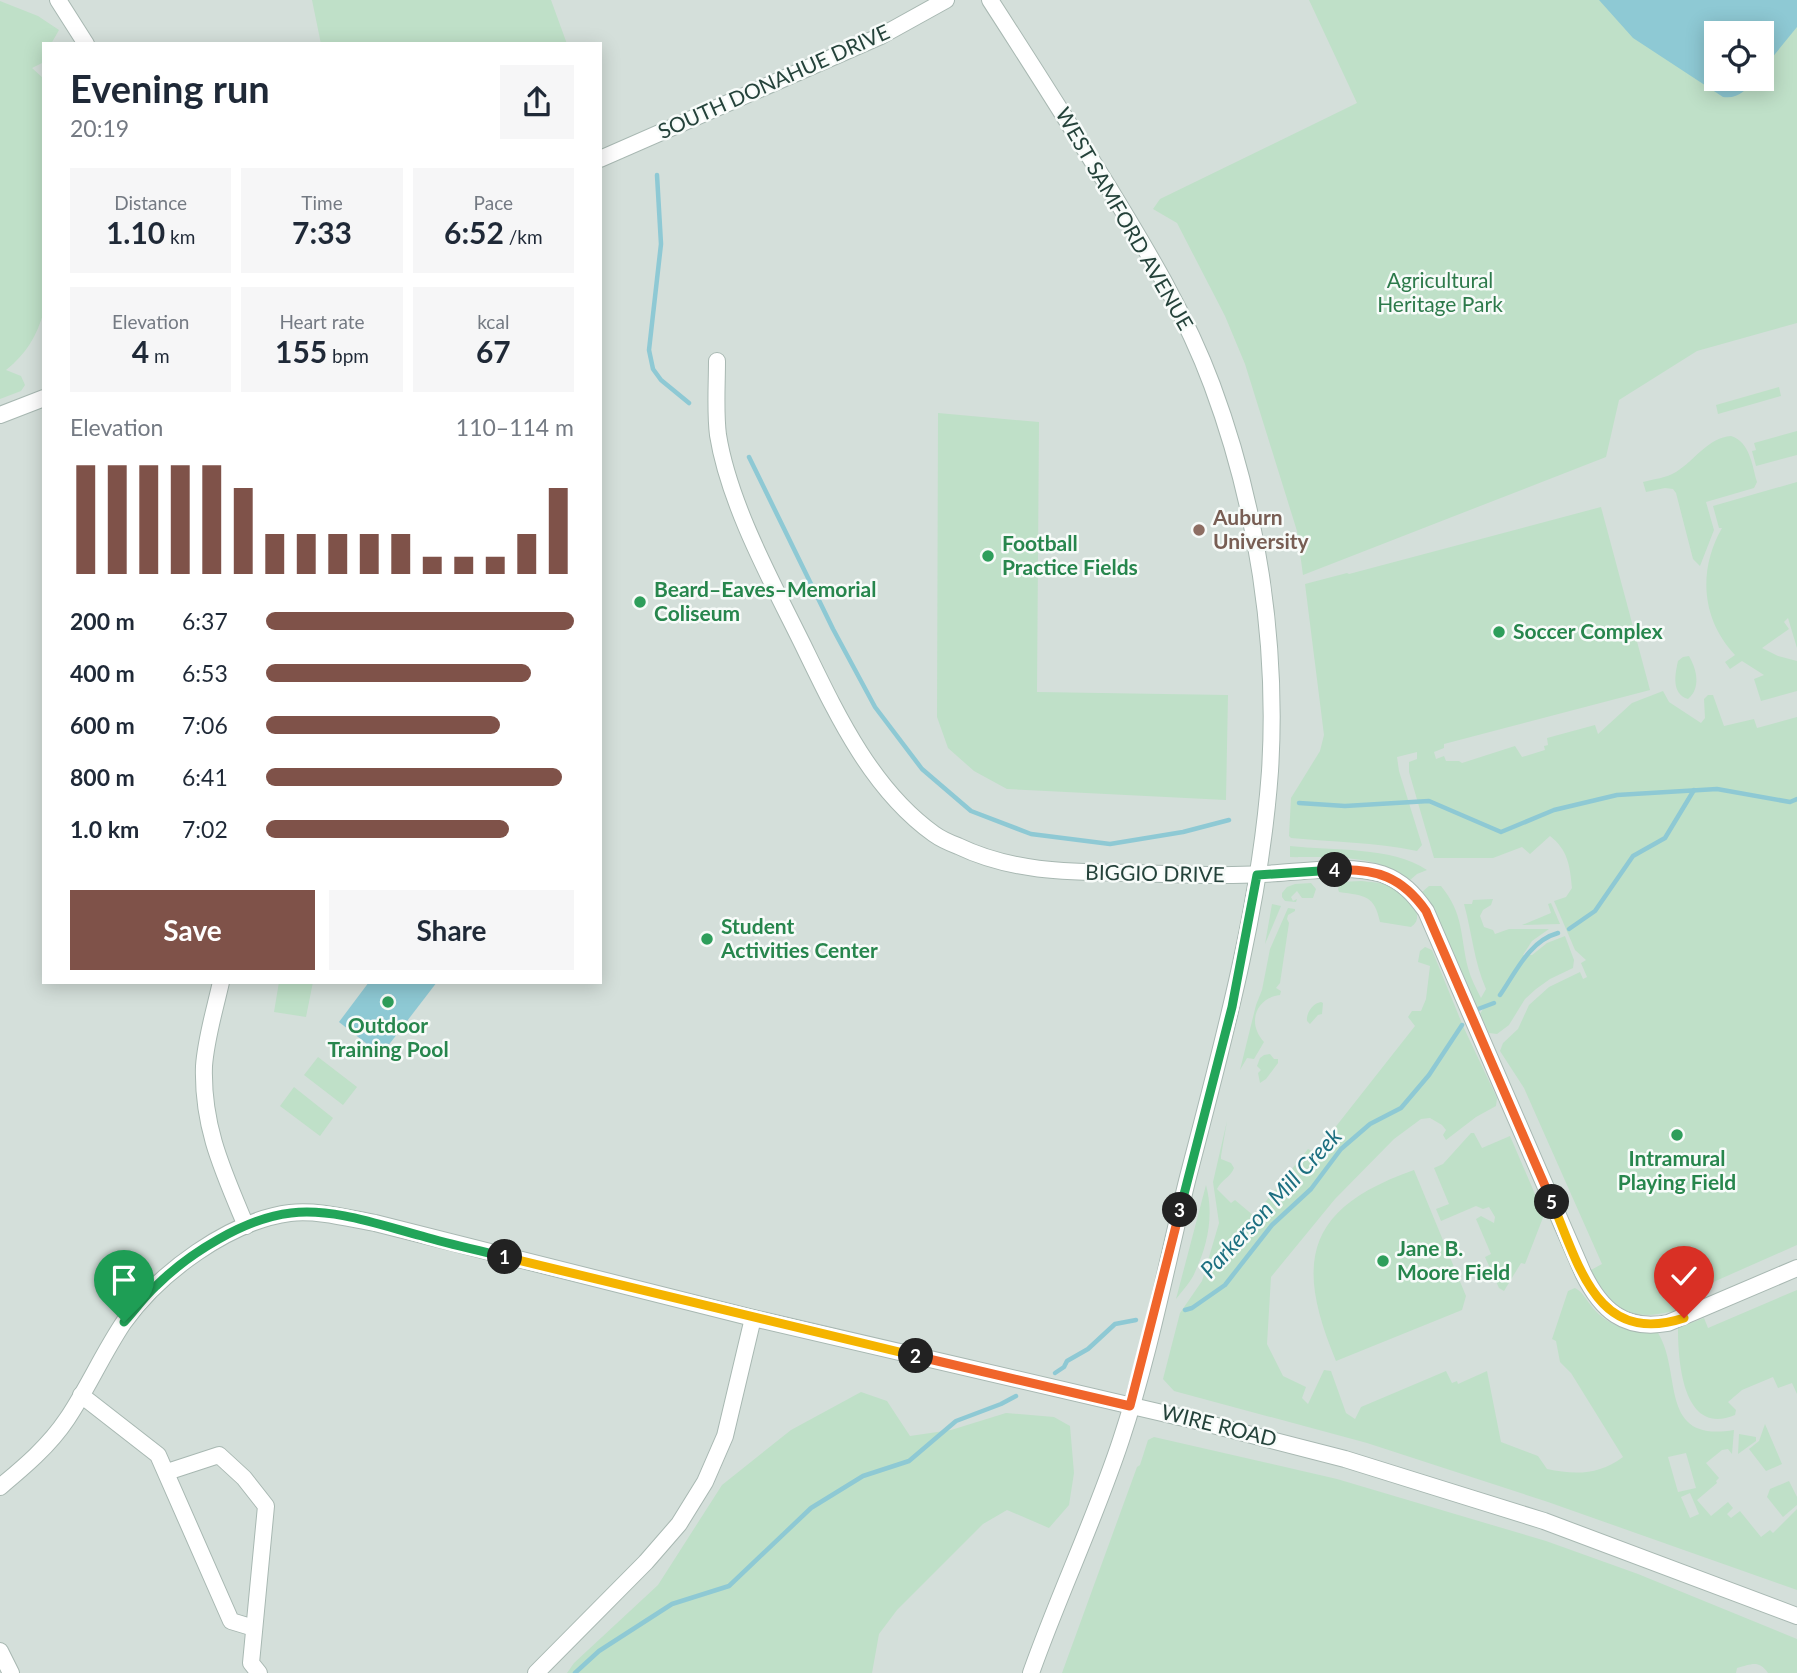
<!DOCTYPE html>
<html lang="en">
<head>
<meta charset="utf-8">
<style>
	:root { --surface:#fff; --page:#f6f6f7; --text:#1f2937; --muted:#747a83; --accent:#7f5249 }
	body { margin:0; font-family:Lato,sans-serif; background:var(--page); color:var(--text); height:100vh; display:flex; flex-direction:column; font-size:26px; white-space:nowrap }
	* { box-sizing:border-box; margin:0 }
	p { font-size:23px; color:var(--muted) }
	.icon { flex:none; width:38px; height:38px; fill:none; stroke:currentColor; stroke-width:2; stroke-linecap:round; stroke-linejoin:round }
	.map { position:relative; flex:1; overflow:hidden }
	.sheet { position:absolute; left:42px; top:42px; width:560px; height:942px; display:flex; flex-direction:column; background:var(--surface); border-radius:0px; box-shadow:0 4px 18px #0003 }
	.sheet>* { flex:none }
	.buttons { position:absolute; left:1704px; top:21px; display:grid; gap:14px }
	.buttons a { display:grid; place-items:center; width:70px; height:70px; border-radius:0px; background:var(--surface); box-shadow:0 4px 18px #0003; font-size:35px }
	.pin { position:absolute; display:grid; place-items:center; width:60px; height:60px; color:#fff; margin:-72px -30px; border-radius:50% 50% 50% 0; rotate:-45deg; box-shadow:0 0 7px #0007 }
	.pin .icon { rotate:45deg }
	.km { position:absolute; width:35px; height:35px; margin:-18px; border-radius:50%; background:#222; color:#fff; font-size:19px; line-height:35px; text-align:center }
	.round { display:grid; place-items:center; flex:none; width:74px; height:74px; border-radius:0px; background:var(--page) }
	.summary { display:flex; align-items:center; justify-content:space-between; height:119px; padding:0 28px }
	h1 { font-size:38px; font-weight:700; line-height:52px }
	.figures { display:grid; grid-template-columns:repeat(3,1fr); gap:10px; height:119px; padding:7px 28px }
	.figures div { display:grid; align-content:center; border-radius:0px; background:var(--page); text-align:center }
	.figures b { font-size:30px; font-weight:700 }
	.figures small { font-size:19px; font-weight:400 }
	.figures p { font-size:19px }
	.chart { height:196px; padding:14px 28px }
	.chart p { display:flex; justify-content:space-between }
	.chart svg { width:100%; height:126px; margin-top:7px; stroke:var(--accent); stroke-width:6 }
	.cta { display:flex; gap:14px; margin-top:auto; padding:14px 28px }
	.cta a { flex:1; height:80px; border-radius:0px; background:var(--accent); color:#fff; font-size:28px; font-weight:700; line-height:80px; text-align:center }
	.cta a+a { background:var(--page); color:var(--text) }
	ul { padding:0 28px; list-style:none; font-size:23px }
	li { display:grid; grid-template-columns:112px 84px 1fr; align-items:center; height:52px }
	li i { height:18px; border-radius:9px; background:var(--accent) }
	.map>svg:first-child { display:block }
	.built { fill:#d4dfda; fill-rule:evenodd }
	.green { fill:#bfe0c8; fill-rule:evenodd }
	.water { fill:#8ec9d4 }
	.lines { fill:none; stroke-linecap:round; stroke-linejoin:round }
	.stream { stroke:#8ec9d4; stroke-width:4.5 }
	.minor-casing { stroke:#a8b8b2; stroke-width:18 }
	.minor { stroke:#fff; stroke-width:16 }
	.split-1-casing { stroke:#fff; stroke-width:14 }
	.split-2-casing { stroke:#fff; stroke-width:14 }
	.split-3-casing { stroke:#fff; stroke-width:14 }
	.split-4-casing { stroke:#fff; stroke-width:14 }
	.split-5-casing { stroke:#fff; stroke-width:14 }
	.split-6-casing { stroke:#fff; stroke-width:14 }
	.split-1 { stroke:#22a559; stroke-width:9 }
	.split-2 { stroke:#f5b400; stroke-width:9 }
	.split-3 { stroke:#f0652b; stroke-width:9 }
	.split-4 { stroke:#22a559; stroke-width:9 }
	.split-5 { stroke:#f0652b; stroke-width:9 }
	.split-6 { stroke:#f5b400; stroke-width:9 }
	.education-dot { fill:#8d6e63; stroke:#f7fbf9; stroke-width:2.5 }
	.leisure-dot { fill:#2e9e5b; stroke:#f7fbf9; stroke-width:2.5 }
	.labels { text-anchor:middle; stroke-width:5; stroke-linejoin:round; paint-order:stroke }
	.street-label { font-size:21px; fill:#24423a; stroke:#f7fbf9 }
	.park-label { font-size:21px; fill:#2d7a4b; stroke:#f7fbf9 }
	.education-label { font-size:21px; font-weight:bold; fill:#785e54; stroke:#f7fbf9; text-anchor:start }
	.leisure-label { font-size:21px; font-weight:bold; fill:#27864d; stroke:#f7fbf9; text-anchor:start }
	.water-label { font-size:23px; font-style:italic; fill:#1c6f80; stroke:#f7fbf9 }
</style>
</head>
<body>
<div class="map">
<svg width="1797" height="1673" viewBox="0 0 1797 1673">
	<rect width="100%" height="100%" fill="#e6efeb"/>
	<path class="built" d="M 0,0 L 1797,0 L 1797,1673 L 0,1673 ZM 1717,33 L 1762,33 L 1762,79 L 1717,79 ZM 44,44 L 600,44 L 600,982 L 44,982 Z"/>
	<g class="green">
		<path d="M 312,0 L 551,0 L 567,44 L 321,44 Z"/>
		<path d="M 1309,0 L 1797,0 L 1797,323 L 1697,351 L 1619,400 L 1606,457 L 1303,575 L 1297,531 L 1245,364 L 1225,316 L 1177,223 L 1153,209 L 1160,199 L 1357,103 ZM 1717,33 L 1762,33 L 1762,79 L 1717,79 Z"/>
		<path d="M 0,1 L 38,16 L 59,30 L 51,44 L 44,44 L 44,62 L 32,68 L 44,79 L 44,311 C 37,336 26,354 6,370 L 21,376 L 25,385 L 21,391 L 0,399 Z"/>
		<path d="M 1779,387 L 1781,396 L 1718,414 L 1716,405 Z"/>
		<path d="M 938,413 L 1039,422 L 1037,692 L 1228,695 L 1226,800 L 1007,789 L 974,771 L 948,748 L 937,717 Z"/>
		<path d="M 1797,431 L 1797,455 L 1756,466 L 1752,451 L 1756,450 L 1754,443 Z"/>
		<path d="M 1731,436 C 1750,442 1752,465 1757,482 L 1754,488 L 1706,502 L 1714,530 L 1700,566 L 1693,559 L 1676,493 L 1673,489 L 1665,488 L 1646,492 L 1643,482 C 1654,479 1666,478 1676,472 C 1694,461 1709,437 1731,436 Z"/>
		<path d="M 1797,482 L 1797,648 L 1788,618 L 1784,622 L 1789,629 L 1762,648 L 1778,656 L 1797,661 L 1797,691 L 1761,701 L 1754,679 L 1764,675 L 1742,661 L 1730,669 L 1725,662 L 1735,655 C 1701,619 1698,570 1722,528 L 1719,528 L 1713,506 Z"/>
		<path d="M 1601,507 L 1650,690 L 1444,744 L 1444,748 L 1434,752 L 1436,759 L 1444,756 L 1446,761 L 1459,761 L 1462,763 L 1515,746 L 1522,757 L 1545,750 L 1544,746 L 1548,745 L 1547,738 L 1595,725 L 1598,734 L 1632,703 L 1663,691 L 1669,702 L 1701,723 L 1705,718 L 1704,699 L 1708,695 L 1713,695 L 1724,726 L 1754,719 L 1757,728 L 1797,717 L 1797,1245 L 1693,1291 L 1697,1303 C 1648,1322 1615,1323 1591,1270 L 1602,1264 L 1524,1088 L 1500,1051 L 1503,1043 L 1518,1029 L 1529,1005 L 1549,987 L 1580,972 L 1583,979 L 1587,977 L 1581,963 L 1586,960 L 1575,950 L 1554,901 L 1566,897 L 1572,888 C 1570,866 1568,850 1550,836 L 1530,854 L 1522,847 L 1493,858 L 1434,858 L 1409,772 L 1409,762 L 1417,759 L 1417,752 L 1397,757 L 1399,771 L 1422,845 L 1417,851 C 1375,842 1331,842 1291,838 L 1289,836 L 1291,798 L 1320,751 L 1324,735 L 1305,584 L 1347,573 L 1349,574 Z"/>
		<path d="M 1689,656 C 1697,670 1701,688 1688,699 C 1671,694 1675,674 1678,661 L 1683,657 Z"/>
		<path d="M 1290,846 C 1333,851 1391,846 1427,870 L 1417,874 L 1410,880 C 1374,853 1332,858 1290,857 Z"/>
		<path d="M 1361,881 C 1370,882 1381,882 1389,886 C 1401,892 1430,915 1411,927 L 1380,922 C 1374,895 1366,896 1339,892 L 1338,889 L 1341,882 Z"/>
		<path d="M 1311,883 L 1316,889 L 1313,898 L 1302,898 L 1297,891 L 1291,897 L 1293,901 L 1297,899 L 1296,902 L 1285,901 L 1282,897 L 1282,893 L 1287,887 L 1295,884 Z"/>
		<path d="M 1429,886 L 1441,886 C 1464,914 1460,935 1468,968 C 1471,979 1476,988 1481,998 L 1486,989 C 1474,962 1472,933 1464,904 L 1472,904 L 1473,900 L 1493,899 L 1491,905 L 1483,910 L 1480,916 L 1484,927 L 1493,930 L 1495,934 L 1509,929 L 1549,929 L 1532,941 L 1523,955 L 1532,955 L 1547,943 L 1565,936 L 1574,960 L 1573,968 L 1550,979 L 1536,989 L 1525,999 L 1509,1025 L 1497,1034 L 1489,1033 L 1480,1014 L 1483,1009 L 1480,1007 L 1475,1009 L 1434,911 L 1422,892 Z"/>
		<path d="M 1551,903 L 1560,924 L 1522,925 L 1551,913 L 1548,904 Z"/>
		<path d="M 1272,904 L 1281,906 L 1265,944 Z"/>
		<path d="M 1288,908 L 1295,909 L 1295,911 L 1288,915 L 1287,919 L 1289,923 L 1280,983 L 1276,988 L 1281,991 L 1280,995 C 1255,998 1247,1024 1264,1042 L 1254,1059 L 1247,1058 L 1240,1070 L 1256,1005 L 1262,990 L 1270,949 Z"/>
		<path d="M 1425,947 L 1432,950 L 1463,1026 L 1497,1098 L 1496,1106 L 1476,1117 L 1446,1140 L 1443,1135 L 1446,1130 L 1442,1125 L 1430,1118 L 1421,1119 L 1394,1139 L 1335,1199 L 1271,1277 L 1267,1344 L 1283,1376 L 1306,1387 L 1302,1398 L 1308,1404 L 1324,1370 L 1331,1371 L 1346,1413 L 1355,1419 L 1361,1407 L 1446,1371 L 1452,1383 L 1457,1381 L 1458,1384 L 1487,1371 L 1501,1442 L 1538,1456 L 1547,1469 C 1575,1475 1599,1475 1623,1457 L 1571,1373 L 1560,1362 L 1556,1341 L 1552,1339 L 1568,1291 L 1575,1288 C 1583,1292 1587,1301 1593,1308 C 1609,1327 1634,1334 1658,1333 C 1683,1373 1657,1443 1734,1430 L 1732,1454 L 1728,1449 L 1722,1450 L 1706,1463 L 1719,1478 L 1716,1481 L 1717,1483 L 1697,1500 L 1711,1516 L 1728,1502 L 1733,1508 L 1727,1514 L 1731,1518 L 1740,1511 L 1761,1537 L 1770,1530 L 1773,1533 L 1797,1509 L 1797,1590 L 1548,1502 L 1367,1443 L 1174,1391 L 1163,1379 L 1180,1313 L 1202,1281 L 1219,1223 L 1213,1182 L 1227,1121 L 1221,1156 L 1221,1159 L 1231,1163 L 1234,1168 C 1231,1177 1221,1180 1217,1189 L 1231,1203 L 1235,1200 L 1254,1216 L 1308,1149 L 1315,1153 L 1415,1026 L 1408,1017 L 1412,1011 L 1421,1011 L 1426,999 L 1430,966 L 1418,962 L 1420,951 ZM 1686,1453 L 1696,1488 L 1678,1492 L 1668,1457 ZM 1690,1493 L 1699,1514 L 1690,1518 L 1681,1497 Z"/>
		<path d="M 279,982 L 313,982 L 306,1017 L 274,1012 Z"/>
		<path d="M 1321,1002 L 1323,1003 L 1322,1014 L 1318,1015 L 1310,1024 L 1307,1021 C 1306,1013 1313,1003 1321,1002 Z"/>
		<path d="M 1270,1054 L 1274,1059 L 1278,1059 L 1278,1063 L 1266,1079 L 1260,1083 L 1258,1073 L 1261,1070 L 1257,1066 L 1260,1058 L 1264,1055 Z"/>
		<path d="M 318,1057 L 357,1087 L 343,1105 L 304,1075 Z"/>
		<path d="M 294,1087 L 333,1118 L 320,1136 L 280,1106 Z"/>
		<path d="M 1471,1133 L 1474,1133 L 1482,1148 L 1510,1136 L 1544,1215 L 1525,1264 L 1521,1263 L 1504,1291 L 1499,1288 L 1485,1257 L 1491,1254 L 1476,1219 L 1481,1216 L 1494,1223 L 1495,1217 L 1489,1207 L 1483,1209 L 1476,1206 L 1441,1221 L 1436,1209 L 1449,1204 L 1434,1168 L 1443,1164 Z"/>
		<path d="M 1414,1170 L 1466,1296 L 1462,1310 L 1336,1361 C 1294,1261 1306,1208 1414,1170 Z"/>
		<path d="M 1206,1185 C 1214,1214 1208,1245 1195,1272 C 1191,1282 1182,1291 1176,1299 Z"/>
		<path d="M 1797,1290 L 1797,1394 L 1792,1383 L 1778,1388 L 1773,1377 L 1742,1390 L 1728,1402 L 1736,1410 L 1735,1415 C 1683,1437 1678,1362 1678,1328 L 1704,1318 L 1708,1328 Z"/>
		<path d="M 861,1392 L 887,1401 L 910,1436 L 951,1430 L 1006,1413 L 1054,1417 L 1070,1426 L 1074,1473 L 1069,1505 L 1049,1528 L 1007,1510 L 983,1524 L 897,1610 L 879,1634 L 872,1673 L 567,1673 L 574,1663 L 658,1585 L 722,1485 L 791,1430 Z"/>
		<path d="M 1765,1424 L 1782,1464 L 1766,1471 L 1749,1449 L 1759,1441 Z"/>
		<path d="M 1739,1434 L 1756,1437 L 1756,1441 L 1738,1454 Z"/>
		<path d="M 1154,1437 L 1337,1479 L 1546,1541 L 1638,1574 L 1797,1639 L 1797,1673 L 1768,1673 C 1758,1659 1751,1665 1737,1668 L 1736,1673 L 1062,1673 L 1137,1467 L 1140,1465 L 1148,1440 Z"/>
		<path d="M 1789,1481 L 1797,1497 L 1797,1505 L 1783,1517 L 1767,1497 L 1770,1489 Z"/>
	</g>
	<g class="water">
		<path d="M 1599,0 L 1797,0 L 1797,27 L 1762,70 L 1762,33 L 1717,33 L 1717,79 L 1755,79 C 1746,90 1739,99 1723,97 L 1633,38 Z"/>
		<path d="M 369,982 L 437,982 L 381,1055 L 339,1022 Z"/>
	</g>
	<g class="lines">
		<g class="stream">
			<path d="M 657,175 L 661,244 L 649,350 L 653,369 L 661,380 L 689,403"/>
			<path d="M 749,457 L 833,629 L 875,707 L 922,769 L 971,811 L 1031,834 L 1110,844 L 1183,832 L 1229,820"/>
			<path d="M 1299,803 L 1345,806 L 1429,801 L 1501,832 L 1554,810 L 1617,795 L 1717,789 L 1790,802 L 1797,799"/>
			<path d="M 1569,929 L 1595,911 L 1633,856 L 1665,838 L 1694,790"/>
			<path d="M 1500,995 C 1516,972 1529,941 1558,933"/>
			<path d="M 1478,1009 L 1494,1003"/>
			<path d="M 1185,1310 L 1192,1308 L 1225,1285 L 1272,1225 L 1311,1189 L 1341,1149 L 1370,1124 L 1401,1108 L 1429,1075 L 1462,1025"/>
			<path d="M 1055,1373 L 1064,1367 L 1067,1361 L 1088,1349 L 1115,1324 L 1136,1320"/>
			<path d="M 575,1673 L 599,1651 L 672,1604 L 729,1586 L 811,1508 L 863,1476 L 909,1461 L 956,1421 L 1001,1404 L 1016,1396"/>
		</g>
		<g class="minor-casing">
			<g id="minor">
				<path d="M 58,0 L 86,44"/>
				<path d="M 990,0 C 1030,62 1070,125 1109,188 C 1148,252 1186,315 1212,385 C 1257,506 1278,642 1270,771 C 1260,910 1222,1046 1187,1181 C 1166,1267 1149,1356 1121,1440 C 1095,1519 1059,1594 1031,1673"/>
				<path d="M 600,159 L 881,36 L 946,0"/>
				<path d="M 717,361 C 717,385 715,411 718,435 C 729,504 772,582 803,645 C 836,713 871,789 934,834 C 941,839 950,843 958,846 C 1014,873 1073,872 1134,873 C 1176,874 1218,877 1261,874 C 1296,873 1348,863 1382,874 C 1402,881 1414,894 1426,911 L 1583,1273 C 1601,1310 1624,1331 1668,1323 L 1797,1268"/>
				<path d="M 0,415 L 44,398"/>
				<path d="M 221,982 C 215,1009 206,1038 204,1066 C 202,1127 223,1171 246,1226"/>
				<path d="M 81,1395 L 158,1455 L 231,1621 L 254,1628"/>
				<path d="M 167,1472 L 219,1455 L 244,1478 L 266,1506 L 251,1663 L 259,1673"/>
				<path d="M 0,1487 C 24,1467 49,1446 67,1419 C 88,1388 103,1353 124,1322 C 159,1273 229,1221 290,1213 C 318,1210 347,1218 375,1223 L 753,1318 L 1201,1422 L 1345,1459 L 1544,1521 L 1797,1616"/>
				<path d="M 0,1651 L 11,1673"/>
				<path d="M 536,1673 L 646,1562 L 679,1524 L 705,1482 L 725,1436 L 753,1318"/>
			</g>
		</g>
		<use href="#minor" class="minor"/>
	</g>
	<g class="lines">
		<g class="split-1-casing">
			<path id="split-1" d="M 124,1322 C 135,1310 144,1297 156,1286 C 188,1254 245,1218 291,1213 C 334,1208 380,1225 422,1236 C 449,1244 477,1250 505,1257"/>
		</g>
		<g class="split-2-casing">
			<path id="split-2" d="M 505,1257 L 916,1356"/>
		</g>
		<g class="split-3-casing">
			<path id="split-3" d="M 916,1356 L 1130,1406 L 1180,1210"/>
		</g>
		<g class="split-4-casing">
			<path id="split-4" d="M 1180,1210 L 1232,1007 L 1257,875 L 1335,870"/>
		</g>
		<g class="split-5-casing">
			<path id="split-5" d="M 1335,870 C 1376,868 1402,877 1426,911 L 1552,1202"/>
		</g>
		<g class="split-6-casing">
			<path id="split-6" d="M 1552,1202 C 1579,1264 1596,1347 1684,1318"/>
		</g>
		<use href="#split-1" class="split-1"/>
		<use href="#split-2" class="split-2"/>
		<use href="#split-3" class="split-3"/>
		<use href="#split-4" class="split-4"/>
		<use href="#split-5" class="split-5"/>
		<use href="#split-6" class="split-6"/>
	</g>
	<circle class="education-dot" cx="1199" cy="530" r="7"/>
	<g class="leisure-dot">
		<circle cx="988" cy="556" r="7"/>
		<circle cx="640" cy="602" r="7"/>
		<circle cx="1499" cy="632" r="7"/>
		<circle cx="707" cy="939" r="7"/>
		<circle cx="388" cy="1002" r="7"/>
		<circle cx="1677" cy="1135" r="7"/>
		<circle cx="1383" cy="1261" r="7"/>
	</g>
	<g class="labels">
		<g class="street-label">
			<text transform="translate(774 82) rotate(-24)" y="7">SOUTH DONAHUE DRIVE</text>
			<text transform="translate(1124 219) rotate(60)" y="7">WEST SAMFORD AVENUE</text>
			<text transform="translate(1155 874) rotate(1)" y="7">BIGGIO DRIVE</text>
			<text transform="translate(1219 1426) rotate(14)" y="7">WIRE ROAD</text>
		</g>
		<g class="park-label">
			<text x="1440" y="288">Agricultural<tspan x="1440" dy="24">Heritage Park</tspan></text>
		</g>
		<g class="education-label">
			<text x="1213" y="525">Auburn<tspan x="1213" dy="24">University</tspan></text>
		</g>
		<g class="leisure-label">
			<text x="1002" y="551">Football<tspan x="1002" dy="24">Practice Fields</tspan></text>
			<text x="654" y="597">Beard–Eaves–Memorial<tspan x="654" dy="24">Coliseum</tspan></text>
			<text x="1513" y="639">Soccer Complex</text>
			<text x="721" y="934">Student<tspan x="721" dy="24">Activities Center</tspan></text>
			<text x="388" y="1033" text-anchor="middle">Outdoor<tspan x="388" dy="24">Training Pool</tspan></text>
			<text x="1677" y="1166" text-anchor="middle">Intramural<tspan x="1677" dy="24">Playing Field</tspan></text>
			<text x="1397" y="1256">Jane B.<tspan x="1397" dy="24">Moore Field</tspan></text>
		</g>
		<g class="water-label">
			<text transform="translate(1271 1203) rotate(-47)" y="8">Parkerson Mill Creek</text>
		</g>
	</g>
</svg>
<div class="buttons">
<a><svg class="icon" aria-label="locate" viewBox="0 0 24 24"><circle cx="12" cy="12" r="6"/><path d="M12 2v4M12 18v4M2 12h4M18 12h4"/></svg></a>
</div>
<div class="pin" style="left:124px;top:1322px;background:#1e9e55"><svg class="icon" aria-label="arrive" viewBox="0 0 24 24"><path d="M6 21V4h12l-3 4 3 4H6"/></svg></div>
<div class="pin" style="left:1684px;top:1318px;background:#d93025"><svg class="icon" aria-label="check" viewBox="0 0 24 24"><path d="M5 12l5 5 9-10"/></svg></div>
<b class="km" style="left:505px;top:1257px">1</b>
<b class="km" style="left:916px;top:1356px">2</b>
<b class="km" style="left:1180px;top:1210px">3</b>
<b class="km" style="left:1335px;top:870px">4</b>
<b class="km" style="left:1552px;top:1202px">5</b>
<section class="sheet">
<div class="summary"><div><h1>Evening run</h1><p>20:19</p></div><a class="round"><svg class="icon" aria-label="share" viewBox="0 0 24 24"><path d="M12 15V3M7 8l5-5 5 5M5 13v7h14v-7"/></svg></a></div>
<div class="figures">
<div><p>Distance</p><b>1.10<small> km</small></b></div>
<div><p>Time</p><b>7:33</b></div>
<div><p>Pace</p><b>6:52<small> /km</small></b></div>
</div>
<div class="figures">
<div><p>Elevation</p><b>4<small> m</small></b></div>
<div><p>Heart rate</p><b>155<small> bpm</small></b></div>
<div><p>kcal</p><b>67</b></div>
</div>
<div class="chart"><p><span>Elevation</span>110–114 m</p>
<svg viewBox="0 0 160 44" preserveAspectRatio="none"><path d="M5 44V6M15 44V6M25 44V6M35 44V6M45 44V6M55 44V14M65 44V30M75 44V30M85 44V30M95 44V30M105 44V30M115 44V38M125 44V38M135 44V38M145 44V30M155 44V14"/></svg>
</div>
<ul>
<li><b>200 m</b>6:37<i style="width:100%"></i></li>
<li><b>400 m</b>6:53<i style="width:86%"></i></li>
<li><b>600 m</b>7:06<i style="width:76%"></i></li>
<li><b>800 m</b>6:41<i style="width:96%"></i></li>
<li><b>1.0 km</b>7:02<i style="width:79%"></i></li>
</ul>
<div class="cta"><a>Save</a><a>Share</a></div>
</section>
</div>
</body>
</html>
